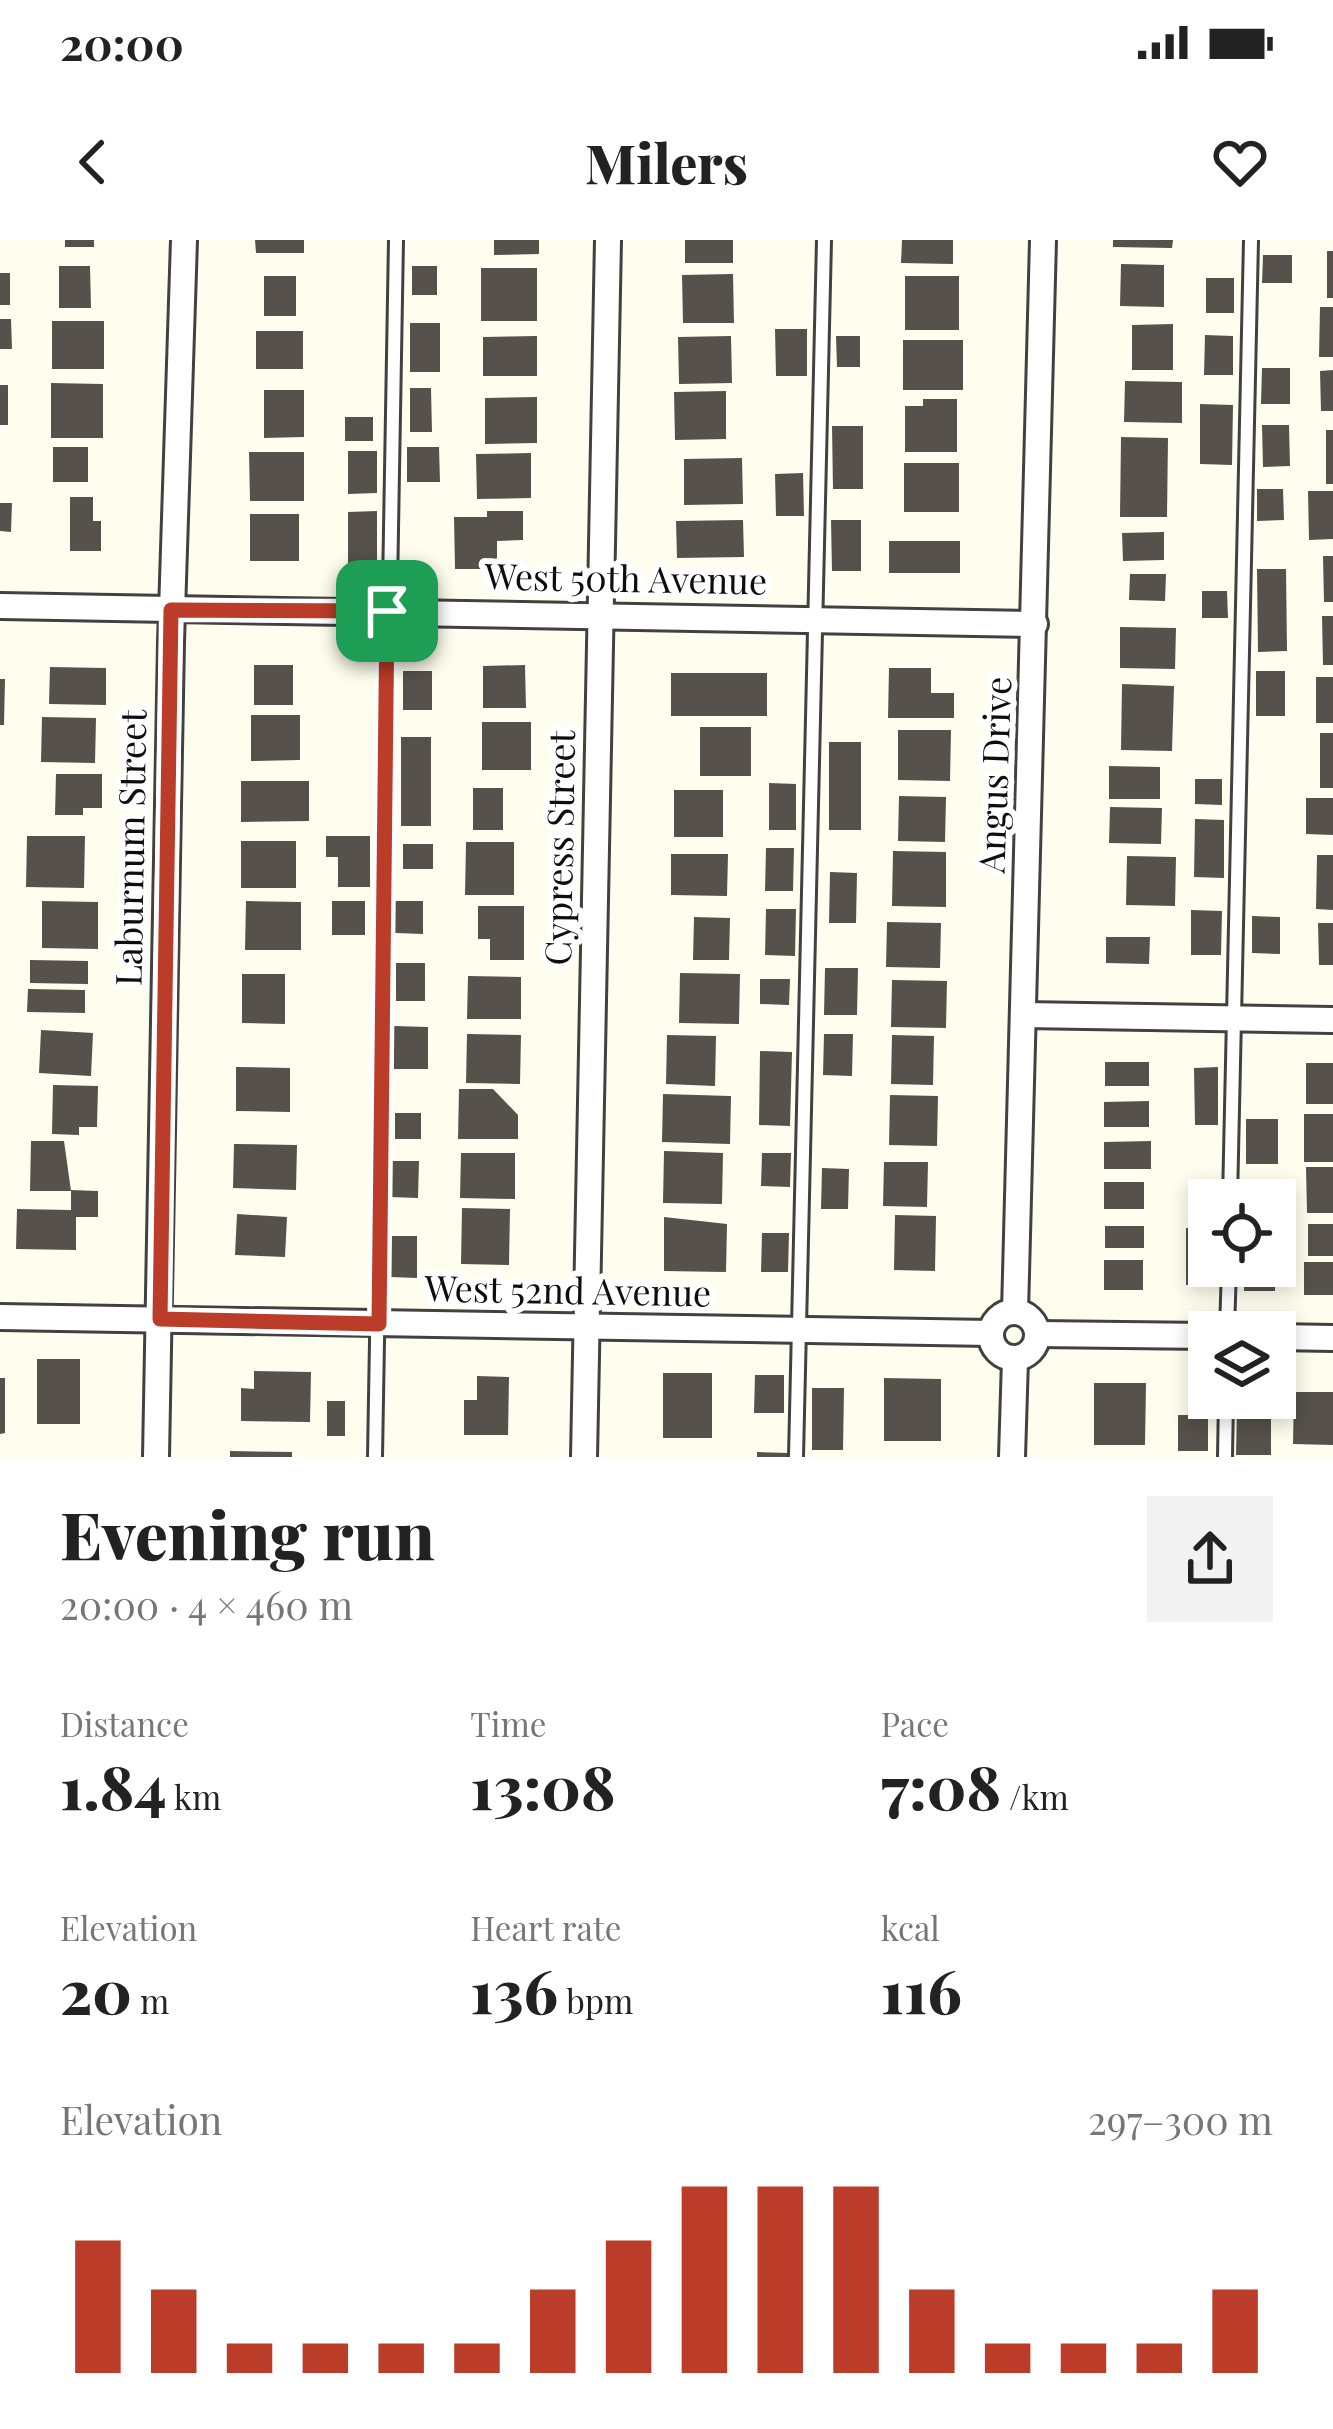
<!DOCTYPE html>
<html lang="en">
<head>
<meta charset="utf-8">
<style>
	:root { --surface:#fff; --page:#f2f2f2; --text:#222; --muted:#767676; --accent:#bb3c28 }
	body { margin:0; font-family:"Playfair Display",serif; background:var(--page); color:var(--text); height:100vh; display:flex; flex-direction:column; font-size:45px; white-space:nowrap }
	* { box-sizing:border-box; margin:0 }
	p { font-size:39px; color:var(--muted) }
	.icon { flex:none; width:66px; height:66px; fill:none; stroke:currentColor; stroke-width:2; stroke-linecap:round; stroke-linejoin:round }
	.map { position:relative; height:1217px; overflow:hidden }
	.drawer { display:flex; flex-direction:column; background:var(--surface); flex:1 }
	.drawer>* { flex:none }
	.tools { position:absolute; left:1188px; top:939px; display:grid; gap:24px }
	.tools a { display:grid; place-items:center; width:108px; height:108px; border-radius:0px; background:var(--surface); box-shadow:0 6px 18px #0003; font-size:60px }
	.pin { position:absolute; display:grid; place-items:center; width:102px; height:102px; color:#fff; margin:-51px; border-radius:24px; box-shadow:0 6px 18px #0006 }
	.round { display:grid; place-items:center; flex:none; width:126px; height:126px; border-radius:0px; background:var(--page) }
	.head { display:flex; align-items:center; justify-content:space-between; height:204px; padding:0 60px }
	h1 { font-size:66px; font-weight:800; line-height:90px }
	.metrics { display:grid; grid-template-columns:repeat(3,1fr); gap:18px; height:204px; padding:12px 60px }
	.metrics div { display:grid; align-content:center }
	.metrics b { font-size:60px; font-weight:800 }
	.metrics small { font-size:33px; font-weight:400 }
	.metrics p { font-size:33px }
	.chart { height:336px; padding:24px 60px }
	.chart p { display:flex; justify-content:space-between }
	.chart svg { width:100%; height:216px; margin-top:12px; stroke:var(--accent); stroke-width:6 }
	.status { display:flex; justify-content:space-between; align-items:center; height:84px; padding:0 60px; background:var(--surface); direction:ltr }
	.status svg { height:33px; fill:currentColor }
	header { display:flex; justify-content:space-between; align-items:center; height:156px; padding:0 60px; background:var(--surface); font-size:54px; font-weight:800 }
	.map>svg:first-child { display:block }
	.building { fill:#56514a }
	.lines { fill:none; stroke-linecap:round; stroke-linejoin:round }
	.service-casing { stroke:#414141; stroke-width:18 }
	.minor-casing { stroke:#414141; stroke-width:30 }
	.service { stroke:#fff; stroke-width:12 }
	.minor { stroke:#fff; stroke-width:24 }
	.route-casing { stroke:#fff; stroke-width:24 }
	.route { stroke:#bb3c28; stroke-width:15 }
	.labels { text-anchor:middle; stroke-width:12; stroke-linejoin:round; paint-order:stroke }
	.street-label { font-size:36px; fill:#0e0e0e; stroke:#fff }
</style>
</head>
<body>
<div class="status"><b>20:00</b><svg viewBox="0 0 49 12"><path d="M0 12V9h3v3zM5 12V6h3v6zM10 12V3h3v9zM15 12V0h3v12zM26 1h20v11H26zM47 4h2v5h-2z"/></svg></div>
<header><svg class="icon" aria-label="back" viewBox="0 0 24 24"><path d="M15 5l-7 7 7 7"/></svg>Milers<svg class="icon" aria-label="heart" viewBox="0 0 24 24"><path d="M12 20l-8-8c-3-5 5-10 8-4 3-6 11-1 8 4z"/></svg></header>
<div class="map">
<svg width="1333" height="1217" viewBox="0 0 1333 1217">
	<rect width="100%" height="100%" fill="#fffeee"/>
	<g class="building">
		<rect x="65" y="0" width="29" height="7"/>
		<path d="M 255,0 L 304,0 L 304,13 L 256,13 Z"/>
		<path d="M 494,0 L 539,0 L 539,14 L 494,15 Z"/>
		<rect x="685" y="0" width="48" height="23"/>
		<path d="M 902,0 L 953,0 L 953,24 L 901,23 Z"/>
		<path d="M 1113,0 L 1173,0 L 1172,8 L 1113,7 Z"/>
		<rect x="1327" y="11" width="6" height="47"/>
		<path d="M 1263,15 L 1292,15 L 1292,43 L 1262,43 Z"/>
		<path d="M 1121,24 L 1164,25 L 1164,67 L 1120,66 Z"/>
		<path d="M 59,26 L 90,26 L 91,68 L 59,68 Z"/>
		<rect x="412" y="26" width="25" height="29"/>
		<rect x="481" y="28" width="56" height="53"/>
		<rect x="0" y="33" width="10" height="32"/>
		<path d="M 733,34 L 734,83 L 683,83 L 682,35 Z"/>
		<rect x="264" y="36" width="32" height="40"/>
		<rect x="905" y="36" width="54" height="54"/>
		<rect x="1206" y="38" width="28" height="35"/>
		<path d="M 1320,67 L 1333,67 L 1333,117 L 1319,117 Z"/>
		<path d="M 0,79 L 11,79 L 12,109 L 0,109 Z"/>
		<rect x="52" y="81" width="52" height="48"/>
		<rect x="410" y="83" width="30" height="49"/>
		<path d="M 1173,84 L 1173,130 L 1132,130 L 1132,85 Z"/>
		<path d="M 775,89 L 807,89 L 807,136 L 776,136 Z"/>
		<rect x="256" y="91" width="47" height="38"/>
		<path d="M 1205,95 L 1233,96 L 1233,135 L 1204,135 Z"/>
		<path d="M 537,96 L 537,136 L 483,136 L 483,97 Z"/>
		<path d="M 731,96 L 732,143 L 679,144 L 678,97 Z"/>
		<path d="M 836,96 L 860,96 L 860,127 L 837,127 Z"/>
		<rect x="903" y="100" width="60" height="50"/>
		<path d="M 1262,128 L 1290,128 L 1290,164 L 1261,164 Z"/>
		<path d="M 1333,130 L 1333,171 L 1321,171 L 1320,131 Z"/>
		<path d="M 1125,141 L 1182,142 L 1182,183 L 1124,182 Z"/>
		<path d="M 51,143 L 103,144 L 103,198 L 51,198 Z"/>
		<rect x="0" y="145" width="8" height="40"/>
		<path d="M 410,148 L 431,148 L 432,192 L 410,192 Z"/>
		<path d="M 264,150 L 304,150 L 304,197 L 264,198 Z"/>
		<path d="M 726,151 L 726,199 L 675,200 L 674,152 Z"/>
		<path d="M 537,157 L 537,203 L 485,204 L 485,158 Z"/>
		<path d="M 923,159 L 957,159 L 957,212 L 905,212 L 905,166 L 923,166 Z"/>
		<path d="M 1200,164 L 1233,165 L 1232,225 L 1200,224 Z"/>
		<rect x="345" y="177" width="28" height="24"/>
		<path d="M 1262,185 L 1289,185 L 1290,226 L 1263,227 Z"/>
		<path d="M 832,186 L 863,186 L 863,249 L 833,249 Z"/>
		<rect x="1326" y="190" width="7" height="54"/>
		<path d="M 1121,197 L 1168,198 L 1167,277 L 1120,277 Z"/>
		<rect x="53" y="207" width="35" height="35"/>
		<path d="M 407,207 L 439,207 L 440,242 L 407,242 Z"/>
		<path d="M 348,211 L 377,211 L 377,253 L 348,254 Z"/>
		<path d="M 249,212 L 304,212 L 304,261 L 250,261 Z"/>
		<path d="M 531,213 L 531,258 L 477,259 L 476,214 Z"/>
		<path d="M 742,218 L 743,264 L 684,265 L 684,219 Z"/>
		<rect x="904" y="223" width="55" height="49"/>
		<path d="M 803,233 L 804,276 L 776,276 L 775,234 Z"/>
		<path d="M 1257,249 L 1283,249 L 1284,280 L 1257,281 Z"/>
		<path d="M 1308,251 L 1333,251 L 1333,299 L 1309,300 Z"/>
		<path d="M 70,257 L 93,257 L 93,281 L 101,281 L 101,311 L 70,311 Z"/>
		<path d="M 0,263 L 12,263 L 11,292 L 0,291 Z"/>
		<path d="M 377,271 L 377,323 L 348,323 L 348,272 Z"/>
		<path d="M 487,271 L 523,271 L 523,300 L 497,301 L 497,329 L 455,329 L 454,277 L 487,277 Z"/>
		<rect x="250" y="274" width="49" height="47"/>
		<path d="M 743,280 L 744,317 L 677,318 L 676,281 Z"/>
		<path d="M 831,280 L 861,280 L 861,331 L 832,331 Z"/>
		<path d="M 1164,292 L 1164,320 L 1123,321 L 1122,293 Z"/>
		<rect x="889" y="301" width="71" height="32"/>
		<path d="M 1323,316 L 1333,316 L 1333,362 L 1324,362 Z"/>
		<path d="M 1257,329 L 1286,329 L 1287,411 L 1258,412 Z"/>
		<path d="M 1130,334 L 1166,334 L 1165,361 L 1129,360 Z"/>
		<path d="M 1202,351 L 1227,351 L 1228,378 L 1202,378 Z"/>
		<path d="M 1322,376 L 1333,376 L 1333,425 L 1323,425 Z"/>
		<path d="M 1120,387 L 1176,388 L 1175,429 L 1120,428 Z"/>
		<rect x="254" y="425" width="39" height="40"/>
		<path d="M 525,425 L 526,468 L 483,468 L 483,426 Z"/>
		<path d="M 50,427 L 106,428 L 106,465 L 49,464 Z"/>
		<path d="M 889,428 L 931,428 L 931,453 L 954,453 L 954,478 L 888,478 Z"/>
		<rect x="403" y="431" width="29" height="39"/>
		<rect x="1256" y="431" width="29" height="45"/>
		<rect x="671" y="433" width="96" height="43"/>
		<rect x="1316" y="437" width="17" height="46"/>
		<path d="M 0,439 L 5,439 L 4,485 L 0,485 Z"/>
		<path d="M 1122,444 L 1174,446 L 1172,511 L 1121,510 Z"/>
		<path d="M 251,475 L 300,475 L 300,520 L 251,521 Z"/>
		<path d="M 42,477 L 96,478 L 95,523 L 41,522 Z"/>
		<rect x="482" y="482" width="49" height="48"/>
		<rect x="700" y="487" width="51" height="49"/>
		<path d="M 898,490 L 951,490 L 950,541 L 898,540 Z"/>
		<rect x="1320" y="493" width="13" height="55"/>
		<rect x="401" y="497" width="30" height="89"/>
		<rect x="829" y="502" width="32" height="88"/>
		<path d="M 1109,526 L 1160,527 L 1160,559 L 1109,559 Z"/>
		<path d="M 56,534 L 102,534 L 102,568 L 83,568 L 83,575 L 55,575 Z"/>
		<path d="M 1195,539 L 1222,539 L 1222,565 L 1195,564 Z"/>
		<path d="M 241,541 L 309,541 L 309,581 L 241,582 Z"/>
		<path d="M 769,543 L 796,544 L 796,590 L 769,590 Z"/>
		<rect x="473" y="548" width="30" height="42"/>
		<rect x="674" y="550" width="49" height="47"/>
		<path d="M 899,556 L 946,557 L 945,602 L 898,601 Z"/>
		<path d="M 1306,558 L 1333,558 L 1333,595 L 1306,594 Z"/>
		<path d="M 1110,567 L 1162,568 L 1161,604 L 1109,603 Z"/>
		<path d="M 1195,579 L 1224,580 L 1224,638 L 1194,637 Z"/>
		<path d="M 27,596 L 85,596 L 84,648 L 26,647 Z"/>
		<path d="M 326,596 L 370,596 L 370,647 L 338,647 L 338,617 L 326,617 Z"/>
		<rect x="241" y="601" width="55" height="47"/>
		<path d="M 466,602 L 514,602 L 514,655 L 465,655 Z"/>
		<rect x="403" y="604" width="30" height="25"/>
		<path d="M 766,608 L 794,608 L 793,651 L 765,651 Z"/>
		<path d="M 893,611 L 946,612 L 946,667 L 892,666 Z"/>
		<path d="M 671,614 L 728,614 L 727,656 L 671,655 Z"/>
		<path d="M 1317,615 L 1333,615 L 1333,670 L 1316,669 Z"/>
		<path d="M 1127,616 L 1176,617 L 1175,666 L 1126,665 Z"/>
		<path d="M 830,632 L 857,633 L 856,683 L 829,683 Z"/>
		<path d="M 42,661 L 98,662 L 98,709 L 42,708 Z"/>
		<path d="M 246,661 L 301,662 L 301,710 L 245,710 Z"/>
		<rect x="332" y="661" width="33" height="34"/>
		<path d="M 395,661 L 423,661 L 423,694 L 395,693 Z"/>
		<path d="M 478,666 L 524,666 L 524,720 L 490,720 L 490,699 L 478,699 Z"/>
		<path d="M 766,669 L 796,669 L 795,716 L 765,715 Z"/>
		<path d="M 1191,670 L 1222,671 L 1221,715 L 1191,715 Z"/>
		<path d="M 1252,676 L 1280,677 L 1280,714 L 1252,713 Z"/>
		<path d="M 694,677 L 730,678 L 729,720 L 693,720 Z"/>
		<path d="M 887,682 L 941,683 L 940,728 L 886,727 Z"/>
		<path d="M 1318,683 L 1333,683 L 1333,725 L 1319,725 Z"/>
		<path d="M 1106,697 L 1150,697 L 1149,724 L 1106,723 Z"/>
		<path d="M 30,720 L 88,721 L 88,744 L 30,743 Z"/>
		<rect x="396" y="723" width="29" height="38"/>
		<path d="M 825,728 L 858,728 L 857,775 L 824,775 Z"/>
		<path d="M 680,733 L 740,734 L 739,784 L 679,783 Z"/>
		<path d="M 242,734 L 285,734 L 285,784 L 242,783 Z"/>
		<path d="M 468,736 L 521,737 L 521,779 L 467,779 Z"/>
		<path d="M 760,739 L 790,739 L 789,765 L 760,764 Z"/>
		<path d="M 892,740 L 947,741 L 946,788 L 891,787 Z"/>
		<path d="M 28,749 L 85,750 L 85,773 L 27,772 Z"/>
		<path d="M 394,786 L 428,787 L 428,829 L 394,829 Z"/>
		<path d="M 41,790 L 93,793 L 91,836 L 39,833 Z"/>
		<path d="M 467,794 L 521,795 L 520,844 L 466,843 Z"/>
		<path d="M 824,794 L 853,794 L 852,836 L 823,835 Z"/>
		<path d="M 667,795 L 716,796 L 715,846 L 666,844 Z"/>
		<path d="M 892,795 L 934,796 L 933,845 L 891,844 Z"/>
		<path d="M 760,811 L 792,812 L 790,886 L 759,885 Z"/>
		<rect x="1105" y="822" width="44" height="24"/>
		<rect x="1306" y="823" width="27" height="41"/>
		<path d="M 236,827 L 290,828 L 290,872 L 236,871 Z"/>
		<path d="M 1218,827 L 1218,885 L 1195,885 L 1194,828 Z"/>
		<path d="M 53,845 L 98,846 L 97,887 L 79,887 L 79,895 L 52,894 Z"/>
		<path d="M 459,849 L 493,849 L 518,875 L 518,899 L 458,899 Z"/>
		<path d="M 663,854 L 731,856 L 730,904 L 662,902 Z"/>
		<path d="M 890,855 L 938,856 L 937,906 L 889,905 Z"/>
		<path d="M 1149,861 L 1149,887 L 1104,887 L 1104,862 Z"/>
		<rect x="395" y="873" width="26" height="26"/>
		<rect x="1304" y="874" width="29" height="48"/>
		<rect x="1246" y="879" width="32" height="45"/>
		<path d="M 31,901 L 64,901 L 71,951 L 30,951 Z"/>
		<path d="M 1151,901 L 1151,929 L 1104,929 L 1104,902 Z"/>
		<path d="M 234,904 L 297,905 L 296,950 L 233,948 Z"/>
		<path d="M 664,911 L 723,913 L 722,964 L 663,963 Z"/>
		<path d="M 461,913 L 515,913 L 515,959 L 460,958 Z"/>
		<path d="M 762,913 L 791,913 L 790,947 L 761,946 Z"/>
		<path d="M 391,921 L 419,921 L 418,958 L 390,957 Z"/>
		<path d="M 884,922 L 928,922 L 927,967 L 883,966 Z"/>
		<path d="M 1306,927 L 1333,927 L 1333,973 L 1307,973 Z"/>
		<path d="M 822,928 L 849,929 L 848,969 L 821,969 Z"/>
		<rect x="1104" y="942" width="40" height="27"/>
		<path d="M 71,950 L 98,951 L 98,977 L 76,977 L 76,1010 L 16,1009 L 17,969 L 71,970 Z"/>
		<path d="M 1192,952 L 1218,952 L 1218,960 L 1209,960 L 1209,976 L 1192,976 Z"/>
		<path d="M 462,968 L 510,969 L 509,1025 L 461,1024 Z"/>
		<path d="M 237,974 L 287,977 L 285,1017 L 235,1015 Z"/>
		<path d="M 895,975 L 936,976 L 935,1031 L 894,1030 Z"/>
		<path d="M 664,977 L 727,984 L 726,1032 L 664,1031 Z"/>
		<rect x="1308" y="984" width="25" height="32"/>
		<rect x="1105" y="986" width="39" height="22"/>
		<path d="M 1186,988 L 1209,988 L 1209,1026 L 1217,1026 L 1217,1045 L 1186,1045 Z"/>
		<path d="M 762,993 L 789,993 L 788,1032 L 761,1032 Z"/>
		<path d="M 390,996 L 417,996 L 417,1038 L 390,1037 Z"/>
		<rect x="1104" y="1020" width="39" height="30"/>
		<rect x="1304" y="1022" width="29" height="33"/>
		<rect x="1244" y="1026" width="31" height="25"/>
		<rect x="37" y="1119" width="43" height="65"/>
		<path d="M 254,1131 L 311,1132 L 310,1182 L 241,1181 L 241,1148 L 254,1149 Z"/>
		<rect x="663" y="1133" width="49" height="65"/>
		<path d="M 755,1135 L 784,1135 L 784,1173 L 754,1173 Z"/>
		<path d="M 477,1136 L 509,1137 L 508,1195 L 464,1195 L 464,1160 L 477,1160 Z"/>
		<path d="M 0,1138 L 5,1138 L 5,1193 L 0,1194 Z"/>
		<path d="M 884,1138 L 941,1139 L 941,1201 L 884,1201 Z"/>
		<path d="M 1094,1143 L 1146,1143 L 1145,1205 L 1094,1205 Z"/>
		<path d="M 812,1148 L 844,1148 L 843,1210 L 812,1210 Z"/>
		<path d="M 1294,1152 L 1333,1152 L 1333,1205 L 1293,1204 Z"/>
		<rect x="327" y="1161" width="18" height="35"/>
		<path d="M 1237,1166 L 1271,1167 L 1271,1215 L 1236,1215 Z"/>
		<rect x="1178" y="1175" width="30" height="36"/>
		<path d="M 230,1211 L 292,1212 L 292,1217 L 230,1217 Z"/>
		<path d="M 757,1212 L 789,1213 L 789,1217 L 757,1217 Z"/>
	</g>
	<g class="lines">
		<g class="service-casing">
			<g id="service">
				<path d="M 1230,960 L 1251,0"/>
				<path d="M 1227,1092 L 1229,1026"/>
				<path d="M 375,1217 L 396,0"/>
				<path d="M 796,1217 L 824,0"/>
				<path d="M 1225,1217 L 1226,1158"/>
			</g>
		</g>
		<g class="minor-casing">
			<g id="minor">
				<path d="M 0,366 L 1035,384"/>
				<path d="M 1023,775 L 1333,780"/>
				<path d="M 1015,1072 L 1043,0"/>
				<circle cx="1014" cy="1095" r="23"/>
				<path d="M 0,1077 L 991,1093"/>
				<path d="M 1037,1094 L 1209,1096"/>
				<path d="M 1275,1097 L 1333,1098"/>
				<path d="M 156,1217 L 171,402 L 184,0"/>
				<path d="M 584,1217 L 608,0"/>
				<path d="M 1012,1217 L 1015,1119"/>
			</g>
		</g>
		<use href="#service" class="service"/>
		<use href="#minor" class="minor"/>
	</g>
	<g class="lines">
		<g class="route-casing">
			<path id="route" d="M 171,370 L 387,371 L 379,1084 L 160,1079 Z"/>
		</g>
		<use href="#route" class="route"/>
	</g>
	<g class="labels">
		<g class="street-label">
			<text transform="translate(626 339) rotate(1)" y="13">West 50th Avenue</text>
			<text transform="translate(995 535) rotate(-88)" y="13">Angus Drive</text>
			<text transform="translate(131 608) rotate(-89)" y="13">Laburnum Street</text>
			<text transform="translate(560 608) rotate(-89)" y="13">Cypress Street</text>
			<text transform="translate(568 1051) rotate(1)" y="13">West 52nd Avenue</text>
		</g>
	</g>
</svg>
<div class="tools">
<a><svg class="icon" aria-label="locate" viewBox="0 0 24 24"><circle cx="12" cy="12" r="6"/><path d="M12 2v4M12 18v4M2 12h4M18 12h4"/></svg></a>
<a><svg class="icon" aria-label="layers" viewBox="0 0 24 24"><path d="M12 4l9 5-9 5-9-5zM3 14l9 5 9-5"/></svg></a>
</div>
<div class="pin" style="left:387px;top:371px;background:#1e9e55"><svg class="icon" aria-label="arrive" viewBox="0 0 24 24"><path d="M6 21V4h12l-3 4 3 4H6"/></svg></div>
</div>
<section class="drawer">
<div class="head"><div><h1>Evening run</h1><p>20:00 · 4 × 460 m</p></div><a class="round"><svg class="icon" aria-label="share" viewBox="0 0 24 24"><path d="M12 15V3M7 8l5-5 5 5M5 13v7h14v-7"/></svg></a></div>
<div class="metrics">
<div><p>Distance</p><b>1.84<small> km</small></b></div>
<div><p>Time</p><b>13:08</b></div>
<div><p>Pace</p><b>7:08<small> /km</small></b></div>
</div>
<div class="metrics">
<div><p>Elevation</p><b>20<small> m</small></b></div>
<div><p>Heart rate</p><b>136<small> bpm</small></b></div>
<div><p>kcal</p><b>116</b></div>
</div>
<div class="chart"><p><span>Elevation</span>297–300 m</p>
<svg viewBox="0 0 160 44" preserveAspectRatio="none"><path d="M5 44V17M15 44V27M25 44V38M35 44V38M45 44V38M55 44V38M65 44V27M75 44V17M85 44V6M95 44V6M105 44V6M115 44V27M125 44V38M135 44V38M145 44V38M155 44V27"/></svg>
</div>
</section>
</body>
</html>
